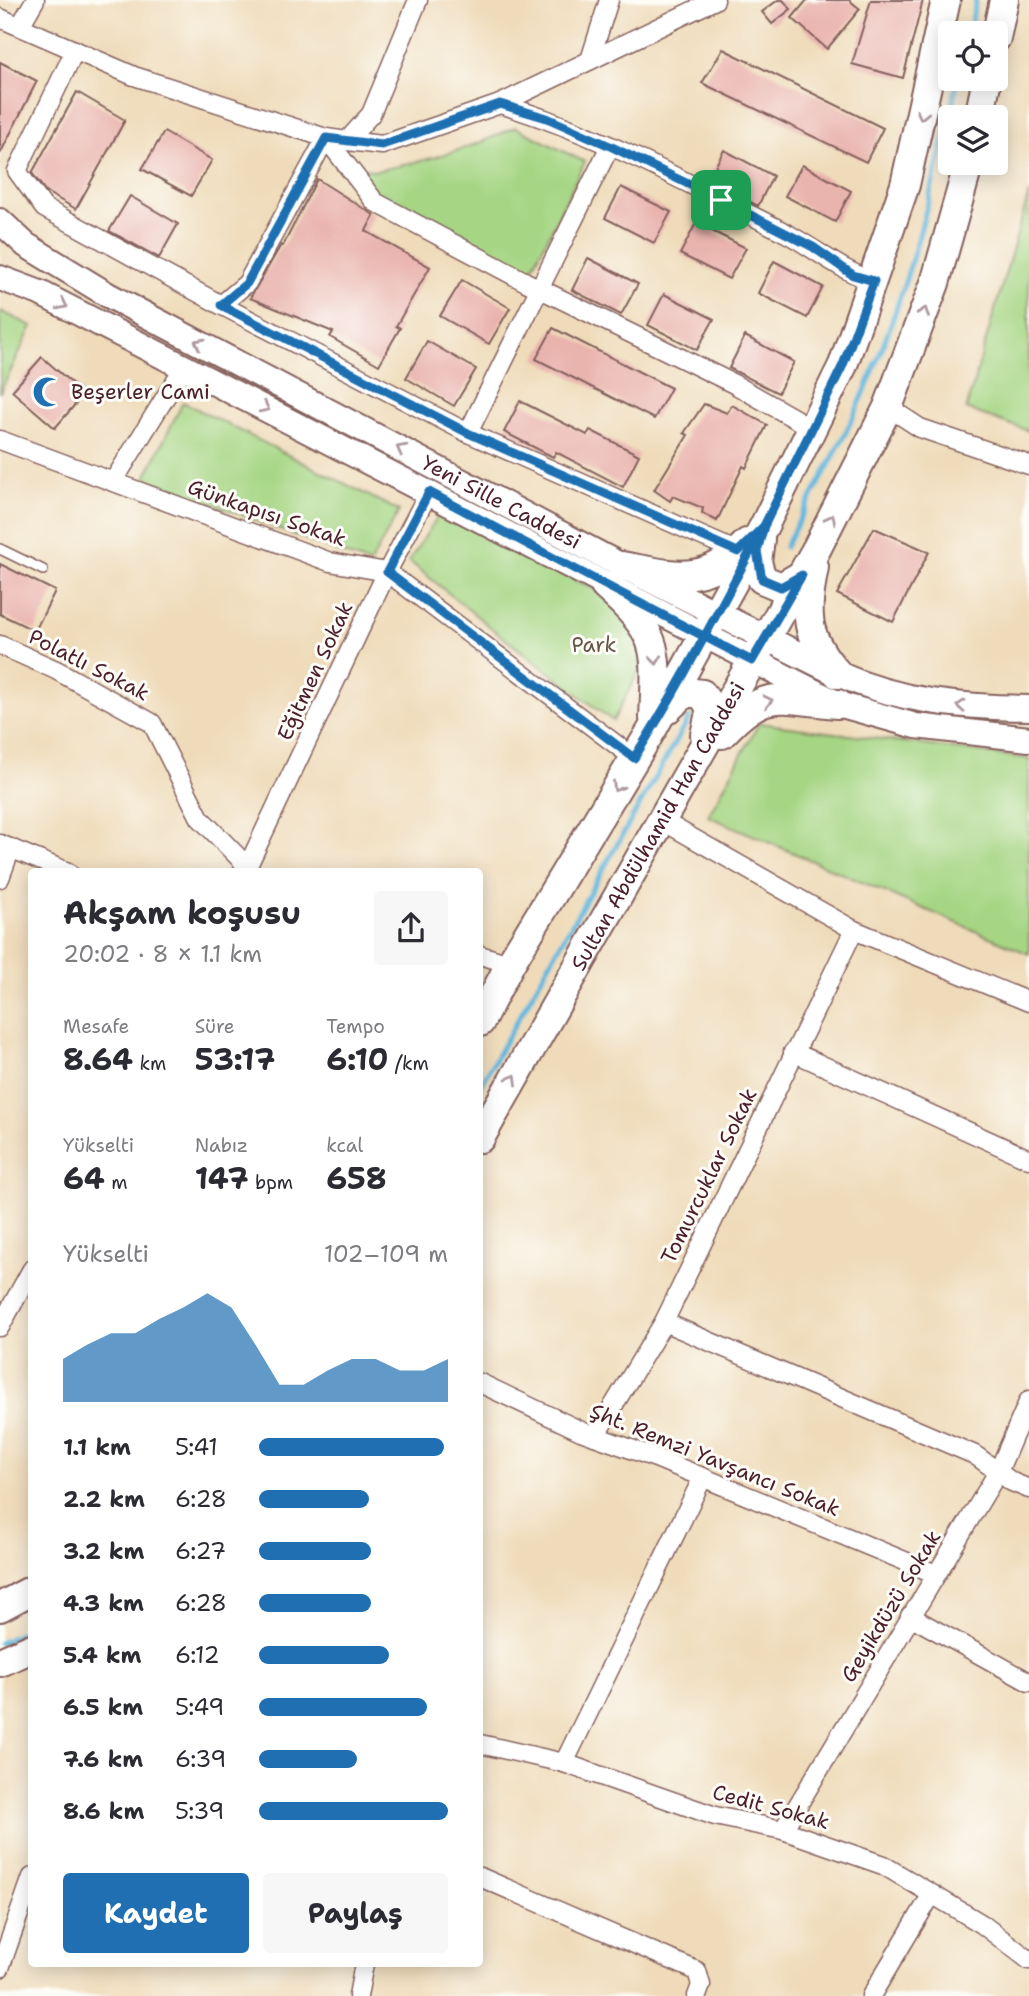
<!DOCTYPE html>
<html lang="tr">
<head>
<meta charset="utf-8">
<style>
	:root { --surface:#fff; --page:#f7f7f7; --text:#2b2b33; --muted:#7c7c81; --accent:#1f6fb2 }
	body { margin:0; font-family:"Shantell Sans",sans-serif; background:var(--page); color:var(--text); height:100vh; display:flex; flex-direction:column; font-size:26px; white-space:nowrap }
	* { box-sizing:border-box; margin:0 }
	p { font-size:23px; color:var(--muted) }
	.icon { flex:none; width:38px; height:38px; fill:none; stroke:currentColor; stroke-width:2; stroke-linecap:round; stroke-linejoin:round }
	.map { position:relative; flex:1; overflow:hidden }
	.details { position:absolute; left:28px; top:868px; width:455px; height:1099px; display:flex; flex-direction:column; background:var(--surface); border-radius:7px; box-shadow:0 4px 18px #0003 }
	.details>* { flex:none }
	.fabs { position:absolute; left:938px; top:21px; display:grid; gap:14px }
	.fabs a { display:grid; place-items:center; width:70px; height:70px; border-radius:7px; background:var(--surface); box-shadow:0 4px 18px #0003; font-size:35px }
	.pin { position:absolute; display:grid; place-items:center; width:60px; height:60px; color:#fff; margin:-30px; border-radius:14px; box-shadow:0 4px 10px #0006 }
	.round { display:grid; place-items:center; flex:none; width:74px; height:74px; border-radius:7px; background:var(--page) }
	.summary { display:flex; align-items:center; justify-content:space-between; height:119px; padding:0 35px }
	h1 { font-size:32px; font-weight:700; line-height:52px }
	.figures { display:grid; grid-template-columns:repeat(3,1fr); gap:10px; height:119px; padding:7px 35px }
	.figures div { display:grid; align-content:center }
	.figures b { font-size:30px; font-weight:700 }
	.figures small { font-size:19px; font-weight:400 }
	.figures p { font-size:19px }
	.chart { height:196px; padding:14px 35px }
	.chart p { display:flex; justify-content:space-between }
	.chart svg { width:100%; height:126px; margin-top:7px; fill:var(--accent); opacity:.7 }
	.action { display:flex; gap:14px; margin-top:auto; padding:14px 35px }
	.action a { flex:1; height:80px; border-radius:7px; background:var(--accent); color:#fff; font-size:28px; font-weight:700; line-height:80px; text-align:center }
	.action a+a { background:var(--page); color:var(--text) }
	ul { padding:0 35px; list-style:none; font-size:23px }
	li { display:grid; grid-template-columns:112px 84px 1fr; align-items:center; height:52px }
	li i { height:18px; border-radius:9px; background:var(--accent) }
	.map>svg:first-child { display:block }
	.green { fill:#a6d684; stroke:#787a58; stroke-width:2 }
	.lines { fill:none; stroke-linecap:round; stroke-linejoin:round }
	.stream { stroke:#61b7de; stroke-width:5 }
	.building { fill:#eab4ae }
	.lane-casing { stroke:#84615d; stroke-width:12 }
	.street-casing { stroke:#84615d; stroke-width:21 }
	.secondary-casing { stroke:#84615d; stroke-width:28 }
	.primary-casing { stroke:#84615d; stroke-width:32 }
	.lane { stroke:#fff; stroke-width:9 }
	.street { stroke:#fff; stroke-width:18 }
	.secondary { stroke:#fff; stroke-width:24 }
	.primary { stroke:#fff; stroke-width:28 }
	.oneway { stroke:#ae9aa0 }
	.route-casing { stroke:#fff; stroke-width:14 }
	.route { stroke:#1f6fb2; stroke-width:9 }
	.labels { text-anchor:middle; stroke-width:6; stroke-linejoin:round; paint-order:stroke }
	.poi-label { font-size:21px; fill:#4a1f2b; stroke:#fdfcf7; text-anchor:start }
	.street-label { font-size:21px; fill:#4a1f2b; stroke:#fdfcf7 }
	.park-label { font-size:21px; fill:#665646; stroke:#fdfcf7 }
</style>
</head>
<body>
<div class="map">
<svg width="1029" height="1996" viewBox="0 0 1029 1996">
	<rect width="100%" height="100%" fill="#fdfcf7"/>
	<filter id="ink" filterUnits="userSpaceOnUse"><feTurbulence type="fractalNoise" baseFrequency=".0143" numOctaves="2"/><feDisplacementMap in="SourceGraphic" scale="14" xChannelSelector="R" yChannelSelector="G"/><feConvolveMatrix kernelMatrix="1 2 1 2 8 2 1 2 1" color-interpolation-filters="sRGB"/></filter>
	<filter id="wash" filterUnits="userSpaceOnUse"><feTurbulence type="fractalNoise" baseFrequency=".00686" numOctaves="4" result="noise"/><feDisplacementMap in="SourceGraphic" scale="28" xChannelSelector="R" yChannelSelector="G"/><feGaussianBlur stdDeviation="1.57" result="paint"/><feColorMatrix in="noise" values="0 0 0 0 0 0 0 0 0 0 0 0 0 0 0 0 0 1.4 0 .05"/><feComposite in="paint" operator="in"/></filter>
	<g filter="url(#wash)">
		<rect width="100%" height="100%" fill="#efdbba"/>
		<g class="green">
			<path d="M 515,127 L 585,162 L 530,273 L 362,188 L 360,172 L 367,169 L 375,171 C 424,161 470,150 515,127 Z"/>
			<path d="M 1029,193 L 1029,431 L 966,409 Z"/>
			<path d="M 0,311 L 32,326 L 0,393 Z"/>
			<path d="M 183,402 L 399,511 L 370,564 L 145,478 Z"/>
			<path d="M 440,513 L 652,618 L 657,636 L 613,721 L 500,635 L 409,561 Z"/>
			<path d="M 759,723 L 1029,759 L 1029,954 L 708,816 Z"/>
		</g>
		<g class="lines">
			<g class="stream">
				<path d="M 969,33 L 976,0"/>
				<path d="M 785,547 C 810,499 839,450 861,400 C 906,298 933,188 958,79"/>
				<path d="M 480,1086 L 689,718"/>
				<path d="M 0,1643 L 32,1628"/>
			</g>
		</g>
		<g id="blocks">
			<g class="building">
				<path d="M 778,0 L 783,0 L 791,9 L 772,24 L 762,12 Z"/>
				<path d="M 807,0 L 849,0 L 860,9 L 827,49 L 792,18 Z"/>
				<path d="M 871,0 L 923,0 L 903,78 L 852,64 Z"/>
				<path d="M 723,49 L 883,128 L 866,162 L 702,83 Z"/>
				<path d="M 0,62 L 37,81 L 0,154 Z"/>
				<path d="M 77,92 L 125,120 L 76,209 L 46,192 L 32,173 Z"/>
				<path d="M 164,132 L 212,160 L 191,196 L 142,169 Z"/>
				<path d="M 724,150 L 773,176 L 758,206 L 708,180 Z"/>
				<path d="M 802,165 L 851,191 L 835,222 L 785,196 Z"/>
				<path d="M 317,179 L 374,215 L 366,231 L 430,267 L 396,326 L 400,328 L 379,365 L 330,337 L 333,332 L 250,298 L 281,245 L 283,246 Z"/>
				<path d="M 621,187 L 671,212 L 654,243 L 605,218 Z"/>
				<path d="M 130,196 L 178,224 L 159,258 L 109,231 Z"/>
				<path d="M 696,223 L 746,248 L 729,279 L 680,254 Z"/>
				<path d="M 588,258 L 638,284 L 621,315 L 572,290 Z"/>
				<path d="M 774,261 L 823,287 L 807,318 L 758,293 Z"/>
				<path d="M 462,280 L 510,308 L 489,344 L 440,316 Z"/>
				<path d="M 664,294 L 714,319 L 697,350 L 648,325 Z"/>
				<path d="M 553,328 L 671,388 L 654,419 L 536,359 Z"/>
				<path d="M 745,336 L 794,362 L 778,393 L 729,368 Z"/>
				<path d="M 427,341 L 476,369 L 454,406 L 406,378 Z"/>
				<path d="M 42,357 L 84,394 L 55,428 L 12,391 Z"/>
				<path d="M 520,401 L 587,435 L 590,430 L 639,455 L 623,487 L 556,452 L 553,457 L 504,432 Z"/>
				<path d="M 704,404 L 727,413 L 732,405 L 767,425 L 746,468 L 743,466 L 717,521 L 702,513 L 703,508 L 673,496 L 670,501 L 654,490 L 688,435 L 684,433 Z"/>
				<path d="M 874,528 L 929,552 L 893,622 L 837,594 Z"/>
				<path d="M 0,564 L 55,591 L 35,631 L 0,614 Z"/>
			</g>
		</g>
	</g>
	<g filter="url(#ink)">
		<use href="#blocks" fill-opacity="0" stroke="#84615d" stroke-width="2"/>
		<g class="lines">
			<g class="lane-casing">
				<path id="lane" d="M 0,549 L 43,570"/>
			</g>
			<g class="street-casing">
				<g id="street">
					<path d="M 0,18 L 134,76 L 326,138 L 347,141 L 371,114 L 418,0"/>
					<path d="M 20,26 L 35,0"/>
					<path d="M 75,50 L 17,171 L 44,208 L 221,305 L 468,433 L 738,552"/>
					<path d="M 590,60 L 609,0"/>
					<path d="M 500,104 C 600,134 693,186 786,233 C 816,249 842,272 874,281"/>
					<path d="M 326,138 L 375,202 L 526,282 L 734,384 L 813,429"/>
					<path d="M 347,141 L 382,145 L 500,104 L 715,0"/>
					<path d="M 221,305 L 247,283 L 326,138"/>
					<path d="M 888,407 L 920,428 L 1029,465"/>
					<path d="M 468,433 L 610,146"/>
					<path d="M 0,440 L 330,562 L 387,572 L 634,758"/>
					<path d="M 113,482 L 184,367"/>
					<path d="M 0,645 L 56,670 L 152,723 L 200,818 L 247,866"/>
					<path d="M 661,820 L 854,930 L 1029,1002"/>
					<path d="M 0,844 L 68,872"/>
					<path d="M 245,872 L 387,572 L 429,492"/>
					<path d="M 0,878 L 11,848"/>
					<path d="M 480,955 L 510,964"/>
					<path d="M 793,1052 L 1029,1159"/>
					<path d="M 664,1322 L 975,1455 L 1012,1482 L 1029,1489"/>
					<path d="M 0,1327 L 32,1269"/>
					<path d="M 480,1383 L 581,1431 L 656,1458 L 936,1574"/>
					<path d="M 595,1436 L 664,1322 L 854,930"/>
					<path d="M 910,1616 L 1029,1682"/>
					<path d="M 480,1744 L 564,1763 L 715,1816 L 783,1830 L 883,1865 L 982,1924 L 1029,1960"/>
					<path d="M 564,1763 L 703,1477"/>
					<path d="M 783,1830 L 998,1472 L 1029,1400"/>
					<path d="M 480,1877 L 697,1971 L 701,1985 L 697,1996"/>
					<path d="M 0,1968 L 32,1877"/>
					<path d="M 358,1996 L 364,1964"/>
					<path d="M 871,1996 L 932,1894"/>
				</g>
			</g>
			<g class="secondary-casing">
				<g id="secondary">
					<path id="s1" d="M 0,221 L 26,245 L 108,295 L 622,566 L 838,674 C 901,702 961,707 1029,708"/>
					<path d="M 0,278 L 40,293 L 838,704 L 916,726 L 1029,739"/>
				</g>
			</g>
			<g class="primary-casing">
				<g id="primary">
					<path d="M 996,38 L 1004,0"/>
					<path d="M 979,117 L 987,79"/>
					<path d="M 760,539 L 757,562 L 762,579 L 781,587 L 802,575"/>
					<path d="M 622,566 C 676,576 705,586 747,543"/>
					<path d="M 814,567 C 805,615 804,637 838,674"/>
					<path d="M 605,586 C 661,636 657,647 654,718"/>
					<path d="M 666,710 L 686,692 L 702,694 L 711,708 L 705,735"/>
					<path d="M 722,734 C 767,685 779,700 838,704"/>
					<path d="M 480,1022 L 510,964 L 653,728 L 764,526 L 843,365 L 905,185 L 946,0"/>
					<path id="s2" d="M 480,1138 L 817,548 L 888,407 L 935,283 L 969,163"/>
					<path d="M 0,1607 L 32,1590"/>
					<path d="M 0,1662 L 32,1648"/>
				</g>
			</g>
			<use href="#lane" class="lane"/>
			<use href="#street" class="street"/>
			<use href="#secondary" class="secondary"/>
			<use href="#primary" class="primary"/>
		</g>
		<defs><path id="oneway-chevron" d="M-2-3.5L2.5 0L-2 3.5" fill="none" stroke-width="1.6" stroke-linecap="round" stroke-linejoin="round" transform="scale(1.75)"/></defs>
		<g class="oneway">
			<use href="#oneway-chevron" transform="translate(922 115) rotate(103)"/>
			<use href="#oneway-chevron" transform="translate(63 305) rotate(27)"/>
			<use href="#oneway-chevron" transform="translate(924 312) rotate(-70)"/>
			<use href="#oneway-chevron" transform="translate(199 343) rotate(-152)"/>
			<use href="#oneway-chevron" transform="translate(265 408) rotate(27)"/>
			<use href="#oneway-chevron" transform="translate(401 449) rotate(-152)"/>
			<use href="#oneway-chevron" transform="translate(831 519) rotate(-63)"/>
			<use href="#oneway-chevron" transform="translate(656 660) rotate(83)"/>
			<use href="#oneway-chevron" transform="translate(768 701) rotate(-13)"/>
			<use href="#oneway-chevron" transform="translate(961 706) rotate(-176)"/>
			<use href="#oneway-chevron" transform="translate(617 787) rotate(121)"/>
			<use href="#oneway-chevron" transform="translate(513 1079) rotate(-60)"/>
		</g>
	</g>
	<g class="lines" filter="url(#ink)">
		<g class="route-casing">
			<path id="route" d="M 721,200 L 610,146 L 547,118 L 500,104 L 382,145 L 326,138 L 247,283 L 221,305 L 468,433 L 738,552 L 764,526 C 722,603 682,683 634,758 L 387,572 L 429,492 C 536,549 644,606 752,661 L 802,575 L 781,587 L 762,579 L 757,551 L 764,526 L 843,365 L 874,281 L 853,275 L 813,247 L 721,200"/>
		</g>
		<use href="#route" class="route"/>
	</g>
	<defs>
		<g id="mosque-bare" transform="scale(2.415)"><path d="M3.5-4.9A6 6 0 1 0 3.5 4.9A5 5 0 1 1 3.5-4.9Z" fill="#1f6fb2" stroke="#fdfcf7" stroke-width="2.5" paint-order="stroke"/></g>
	</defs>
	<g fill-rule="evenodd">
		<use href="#mosque-bare" x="48" y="392"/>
	</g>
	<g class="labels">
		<g class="poi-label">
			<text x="71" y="399">Beşerler Cami</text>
		</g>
		<g class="street-label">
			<text dy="7" stroke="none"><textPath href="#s1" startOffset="576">Yeni Sille Caddesi</textPath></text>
			<text transform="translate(267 513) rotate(19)" y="7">Günkapısı Sokak</text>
			<text transform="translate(89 665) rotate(27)" y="7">Polatlı Sokak</text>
			<text transform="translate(315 671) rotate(-65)" y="7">Eğitmen Sokak</text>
			<text dy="7" stroke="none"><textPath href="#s2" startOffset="359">Sultan Abdülhamid Han Caddesi</textPath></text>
			<text transform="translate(709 1176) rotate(-64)" y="7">Tomurcuklar Sokak</text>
			<text transform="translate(715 1460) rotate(22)" y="7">Şht. Remzi Yavşancı Sokak</text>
			<text transform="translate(891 1606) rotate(-59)" y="7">Geyikdüzü Sokak</text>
			<text transform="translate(771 1807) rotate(15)" y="7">Cedit Sokak</text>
		</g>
		<g class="park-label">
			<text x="594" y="652">Park</text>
		</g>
	</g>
</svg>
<div class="fabs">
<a><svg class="icon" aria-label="locate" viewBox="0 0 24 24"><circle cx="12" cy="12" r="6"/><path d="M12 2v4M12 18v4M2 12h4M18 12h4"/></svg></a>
<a><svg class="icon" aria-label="layers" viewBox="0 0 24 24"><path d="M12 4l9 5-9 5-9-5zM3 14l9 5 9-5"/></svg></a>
</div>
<div class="pin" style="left:721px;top:200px;background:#1e9e55"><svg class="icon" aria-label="arrive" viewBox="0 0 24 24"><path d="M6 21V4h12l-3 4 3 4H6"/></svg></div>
<section class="details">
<div class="summary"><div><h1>Akşam koşusu</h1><p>20:02 · 8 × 1.1 km</p></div><a class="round"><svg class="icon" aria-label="share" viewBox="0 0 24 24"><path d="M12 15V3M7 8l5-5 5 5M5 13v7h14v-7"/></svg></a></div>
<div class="figures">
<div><p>Mesafe</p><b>8.64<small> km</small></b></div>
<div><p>Süre</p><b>53:17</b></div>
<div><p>Tempo</p><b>6:10<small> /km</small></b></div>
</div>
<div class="figures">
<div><p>Yükselti</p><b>64<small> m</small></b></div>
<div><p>Nabız</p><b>147<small> bpm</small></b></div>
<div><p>kcal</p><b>658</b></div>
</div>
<div class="chart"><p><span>Yükselti</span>102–109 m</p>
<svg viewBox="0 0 160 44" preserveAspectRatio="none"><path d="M0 44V29L10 24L20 20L30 20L40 15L50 11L60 6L70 11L80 24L90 38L100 38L110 33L120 29L130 29L140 33L150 33L160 29V44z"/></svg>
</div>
<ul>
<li><b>1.1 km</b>5:41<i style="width:98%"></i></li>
<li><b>2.2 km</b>6:28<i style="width:58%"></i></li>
<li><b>3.2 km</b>6:27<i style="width:59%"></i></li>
<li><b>4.3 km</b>6:28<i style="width:59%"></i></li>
<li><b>5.4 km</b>6:12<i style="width:69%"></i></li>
<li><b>6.5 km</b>5:49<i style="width:89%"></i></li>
<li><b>7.6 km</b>6:39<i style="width:52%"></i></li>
<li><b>8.6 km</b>5:39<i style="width:100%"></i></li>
</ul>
<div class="action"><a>Kaydet</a><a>Paylaş</a></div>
</section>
</div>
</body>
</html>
